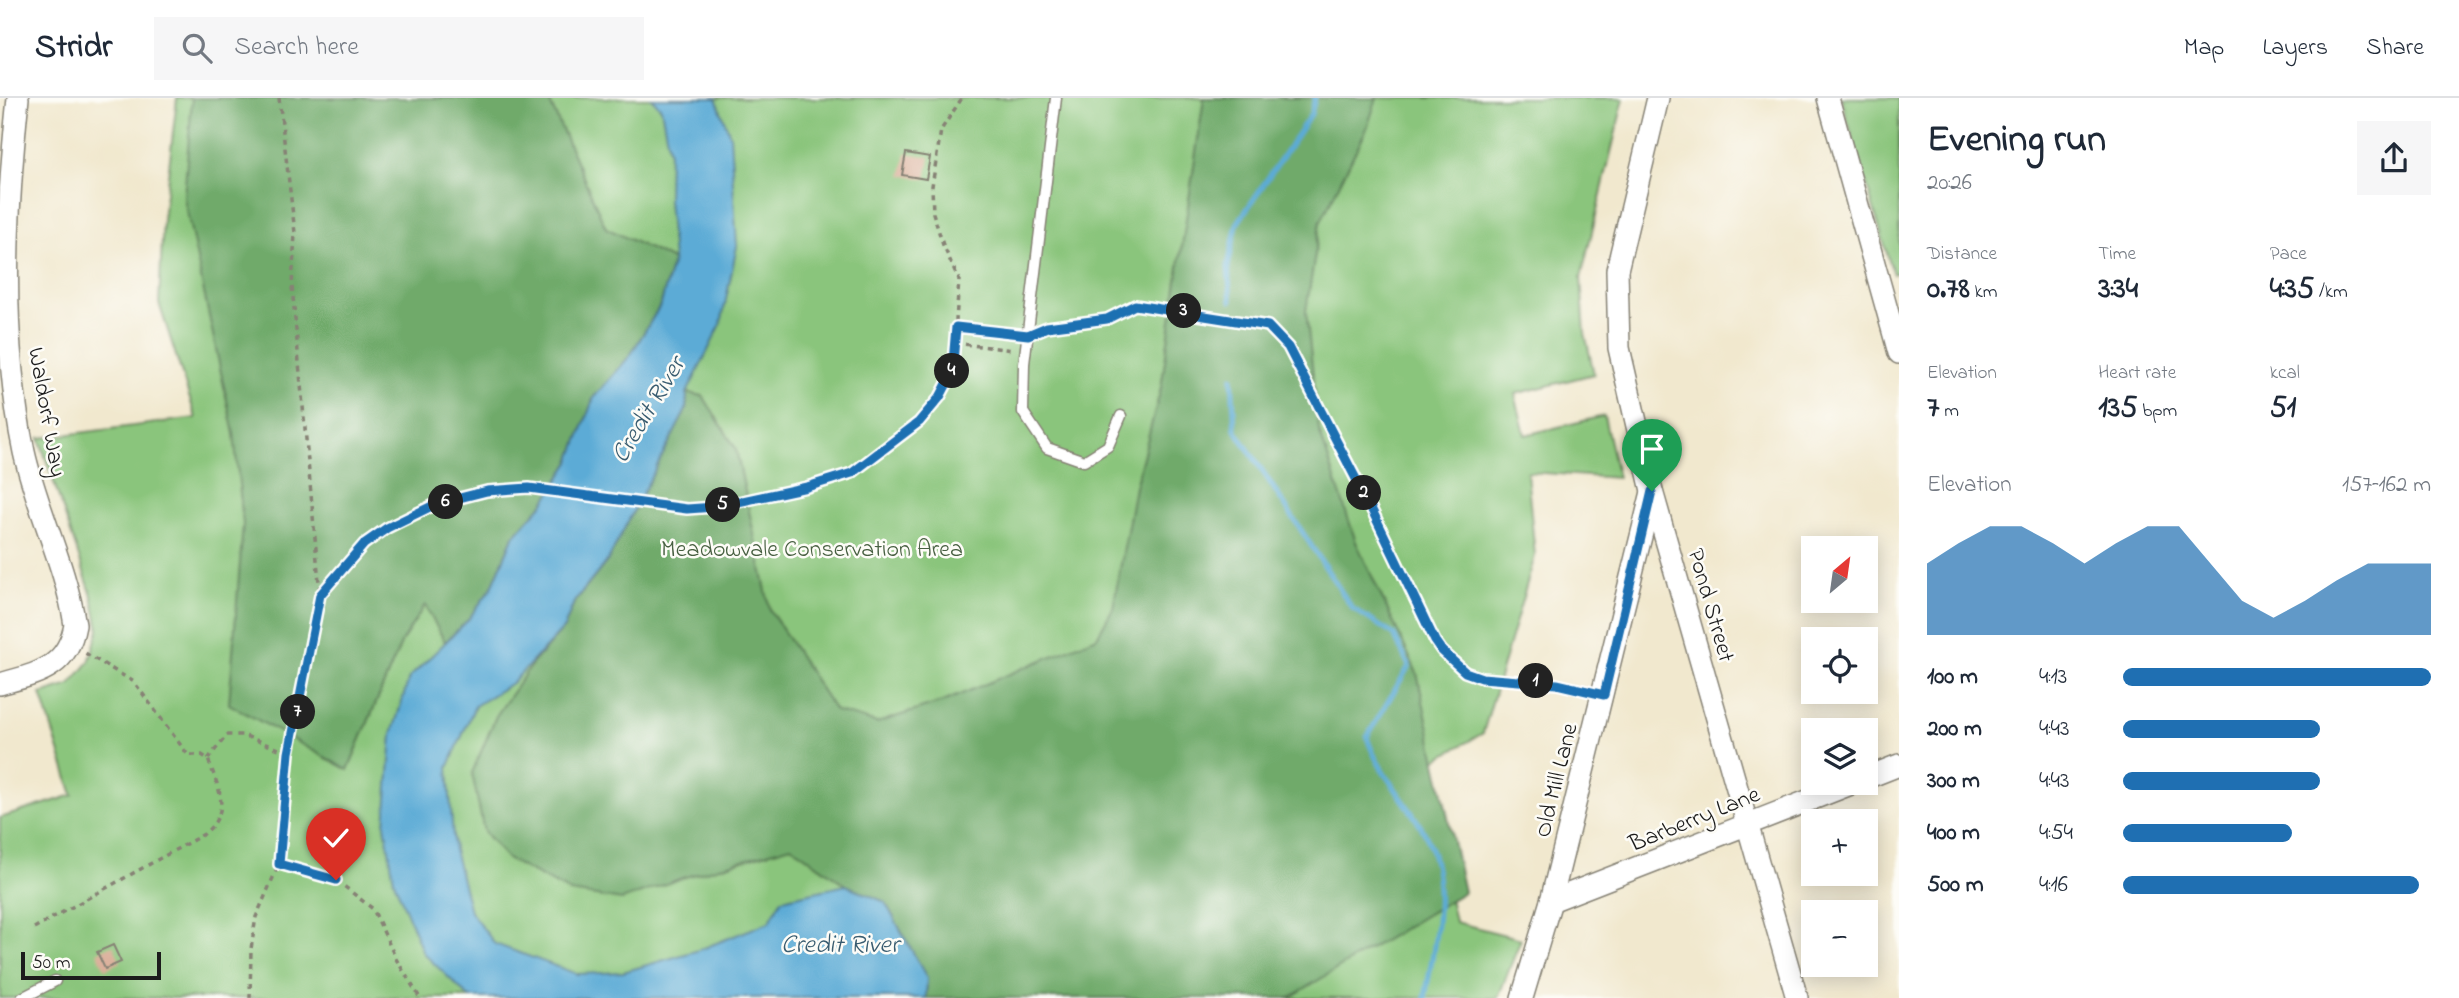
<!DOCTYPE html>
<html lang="en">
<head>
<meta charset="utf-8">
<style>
	:root { --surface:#fff; --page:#f6f6f7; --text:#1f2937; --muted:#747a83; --line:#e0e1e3; --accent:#1f6fb2 }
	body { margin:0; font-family:"Indie Flower",sans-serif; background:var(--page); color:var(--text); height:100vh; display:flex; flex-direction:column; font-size:26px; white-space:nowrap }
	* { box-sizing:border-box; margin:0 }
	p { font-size:23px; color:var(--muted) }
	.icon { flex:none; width:38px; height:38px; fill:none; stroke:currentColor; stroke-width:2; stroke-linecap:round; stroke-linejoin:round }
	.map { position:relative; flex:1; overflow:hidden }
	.side { display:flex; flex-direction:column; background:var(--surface); width:560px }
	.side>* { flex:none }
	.needle { width:46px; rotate:29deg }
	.tools { position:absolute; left:1801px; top:438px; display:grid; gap:14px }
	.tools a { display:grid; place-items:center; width:77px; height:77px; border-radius:0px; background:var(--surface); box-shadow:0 4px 18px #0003; font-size:35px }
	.scale { position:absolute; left:21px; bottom:18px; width:140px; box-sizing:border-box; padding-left:7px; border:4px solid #1c1c1c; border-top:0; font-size:19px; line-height:24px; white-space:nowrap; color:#1c1c1c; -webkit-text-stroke:5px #fdfcf7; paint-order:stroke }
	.pin { position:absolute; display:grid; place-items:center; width:60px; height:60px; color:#fff; margin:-72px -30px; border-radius:50% 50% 50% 0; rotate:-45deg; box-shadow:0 0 7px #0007 }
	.pin .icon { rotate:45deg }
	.km { position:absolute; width:35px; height:35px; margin:-18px; border-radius:50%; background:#222; color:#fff; font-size:19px; line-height:35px; text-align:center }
	.round { display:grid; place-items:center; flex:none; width:74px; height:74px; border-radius:0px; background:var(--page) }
	.overview { display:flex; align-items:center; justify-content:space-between; height:119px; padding:0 28px }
	h1 { font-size:38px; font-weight:700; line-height:52px }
	.metrics { display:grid; grid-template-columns:repeat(3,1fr); gap:10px; height:119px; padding:7px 28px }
	.metrics div { display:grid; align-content:center }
	.metrics b { font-size:30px; font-weight:700 }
	.metrics small { font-size:19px; font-weight:400 }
	.metrics p { font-size:19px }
	.chart { height:196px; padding:14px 28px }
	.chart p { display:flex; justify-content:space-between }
	.chart svg { width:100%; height:126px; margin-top:7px; fill:var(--accent); opacity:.7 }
	ul { padding:0 28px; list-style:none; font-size:23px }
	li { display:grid; grid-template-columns:112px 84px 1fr; align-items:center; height:52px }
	li i { height:18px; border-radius:9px; background:var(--accent) }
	header { display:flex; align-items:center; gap:42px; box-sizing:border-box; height:98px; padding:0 35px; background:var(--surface); border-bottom:2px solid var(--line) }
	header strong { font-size:33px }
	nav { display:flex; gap:38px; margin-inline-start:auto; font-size:24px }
	.search { width:490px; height:63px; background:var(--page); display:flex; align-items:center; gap:18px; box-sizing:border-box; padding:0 24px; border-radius:0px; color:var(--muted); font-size:26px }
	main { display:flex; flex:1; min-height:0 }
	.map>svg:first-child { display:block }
	.green { fill:#8ac57b; stroke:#53704c; stroke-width:2 }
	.forest { fill:#6faa6b; stroke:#466344; stroke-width:2 }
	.water { fill:#5cabd6; stroke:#3c6479; stroke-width:2 }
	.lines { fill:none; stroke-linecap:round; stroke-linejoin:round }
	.stream { stroke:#5cabd6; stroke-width:5 }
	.building { fill:#d7a791 }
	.service-casing { stroke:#868275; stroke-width:13 }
	.minor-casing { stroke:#868275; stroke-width:24 }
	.path { stroke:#868275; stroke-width:3.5; stroke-dasharray:5 5; stroke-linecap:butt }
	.service { stroke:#fff; stroke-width:10 }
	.minor { stroke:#fff; stroke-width:21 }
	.route-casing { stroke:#fff; stroke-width:14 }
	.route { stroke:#1f6fb2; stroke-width:9 }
	.labels { text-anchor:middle; stroke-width:5; stroke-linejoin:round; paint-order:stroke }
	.street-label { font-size:24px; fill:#1c1c1c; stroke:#fdfcf7 }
	.park-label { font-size:24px; fill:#486042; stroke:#fdfcf7 }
	.water-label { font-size:26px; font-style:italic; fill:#395c70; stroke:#fdfcf7 }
</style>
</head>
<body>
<header>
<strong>Stridr</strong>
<div class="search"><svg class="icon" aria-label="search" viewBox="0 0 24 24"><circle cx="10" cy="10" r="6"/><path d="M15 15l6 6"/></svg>Search here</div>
<nav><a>Map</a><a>Layers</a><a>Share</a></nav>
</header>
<main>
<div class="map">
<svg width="1899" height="900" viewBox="0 0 1899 900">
	<rect width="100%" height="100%" fill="#fdfcf7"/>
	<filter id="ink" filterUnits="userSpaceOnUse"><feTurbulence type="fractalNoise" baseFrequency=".0143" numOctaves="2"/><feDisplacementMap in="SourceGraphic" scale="14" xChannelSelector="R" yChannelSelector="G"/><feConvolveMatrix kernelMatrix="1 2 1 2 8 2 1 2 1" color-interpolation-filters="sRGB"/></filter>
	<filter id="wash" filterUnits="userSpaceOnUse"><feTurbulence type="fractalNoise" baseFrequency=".00686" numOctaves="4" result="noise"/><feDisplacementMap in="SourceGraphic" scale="28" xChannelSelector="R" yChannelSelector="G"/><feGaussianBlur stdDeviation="1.57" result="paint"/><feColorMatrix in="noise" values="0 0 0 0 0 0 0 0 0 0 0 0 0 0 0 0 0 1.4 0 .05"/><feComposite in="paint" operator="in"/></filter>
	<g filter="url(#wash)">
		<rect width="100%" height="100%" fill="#f1e8ce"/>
		<g class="green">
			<path d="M 177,0 L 1624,0 L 1581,180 L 1585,235 L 1594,276 L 1515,296 L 1525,337 L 1604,318 L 1618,380 L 1527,374 L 1535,458 L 1483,635 L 1423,669 L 1455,824 L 1521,841 L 1498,900 L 0,900 L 0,720 L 73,697 L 41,596 L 70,587 L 89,564 L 99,531 L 92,498 L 39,340 L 196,320 L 159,205 L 163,121 Z"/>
			<path d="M 1841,0 L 1899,0 L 1899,174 L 1893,176 Z"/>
		</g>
		<g class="forest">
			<path d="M 192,0 L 548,0 L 606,130 L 673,162 L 661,206 L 630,258 L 594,299 L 570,364 L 543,406 L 513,439 L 492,489 L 467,523 L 445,544 L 425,507 L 402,543 L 348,672 L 229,606 L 243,426 L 234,336 L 184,100 Z"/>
			<path d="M 1204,0 L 1377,0 L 1367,30 L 1320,125 L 1306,213 L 1319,332 L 1356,444 L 1417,575 L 1464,794 L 1289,900 L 926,900 L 927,880 L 885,804 L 846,787 L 791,748 L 682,780 L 622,802 L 570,794 L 507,761 L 484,734 L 472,675 L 496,618 L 532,566 L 564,530 L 574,505 L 608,462 L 686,312 L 687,295 L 703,298 L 736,351 L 770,512 L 835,613 L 877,625 L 945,603 L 1097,539 L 1113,510 L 1135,389 L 1161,290 Z"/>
		</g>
		<path class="water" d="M 651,0 L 716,0 L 730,37 L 737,148 L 721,226 L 687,295 L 686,312 L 608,462 L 574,504 L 564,530 L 512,585 L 475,608 L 448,670 L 454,752 L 470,813 L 495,846 L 577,876 L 623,874 L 699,852 L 769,824 L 782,801 L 846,787 L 885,804 L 927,880 L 926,900 L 470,900 L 423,855 L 394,783 L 385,727 L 392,636 L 409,580 L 467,523 L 492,489 L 513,439 L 543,406 L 570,364 L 594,299 L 630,258 L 661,206 L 673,162 L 668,101 L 669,53 L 661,10 Z"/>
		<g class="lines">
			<g class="stream">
				<path d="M 1231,203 L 1228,168 L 1237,126 L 1311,16 L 1315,0"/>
				<path d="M 1232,280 L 1235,331 L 1352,510 L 1394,537 L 1409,568 L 1367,639 C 1378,675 1407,702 1425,736 C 1450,786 1434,848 1425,900"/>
			</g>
		</g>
		<g id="blocks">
			<g class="building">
				<path d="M 906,55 L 930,59 L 926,81 L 902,77 Z"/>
				<path d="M 113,847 L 121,864 L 105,871 L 97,854 Z"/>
			</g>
		</g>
	</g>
	<g filter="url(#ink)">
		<use href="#blocks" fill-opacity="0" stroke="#868275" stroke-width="2"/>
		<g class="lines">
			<g class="service-casing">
				<g id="service">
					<path d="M 1056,0 L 1024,266 L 1023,314 L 1047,350 L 1084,363 L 1108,348 L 1121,318"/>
					<path d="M 22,900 L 55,883"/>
				</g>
			</g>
			<g class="minor-casing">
				<g id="minor">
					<path d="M 1658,0 L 1617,172 L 1619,250 L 1652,393 L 1797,900"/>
					<path d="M 1828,0 L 1899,255"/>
					<path d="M 0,586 C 38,575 67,571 75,527 C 66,468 37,412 24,354 C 0,238 6,117 18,0"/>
					<path d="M 1866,680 L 1899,667"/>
					<path d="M 1551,803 L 1856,684"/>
					<path d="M 1522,900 L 1551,803 L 1652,394"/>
				</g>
			</g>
			<g class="path">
				<path d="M 279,0 L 295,135 L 292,188 L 320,495"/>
				<path d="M 956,229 L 1013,235"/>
				<path d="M 1040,231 L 1107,221 L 1135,207 L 1268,228 L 1288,249 L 1442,553 L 1465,574 L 1482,580 L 1530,582 L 1583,592"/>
				<path d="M 955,245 L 1013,252"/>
				<path d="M 208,661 L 227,637 L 243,637 L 289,655"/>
				<path d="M 279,766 L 336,782 L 373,811 L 396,861 L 420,900"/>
				<path d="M 34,830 L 204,736 C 232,712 219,692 208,661 L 202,657 L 188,657 L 134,584 L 85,555"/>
				<path d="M 250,900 L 251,851 L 256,819 L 279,766 L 289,655 L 320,497 L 339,472 L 364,446 L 387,430 L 436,406 L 487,393 L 529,390 L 687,411 L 715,409 L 807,389 L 852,375 L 919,324 L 940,299 L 952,276 L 959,182 L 943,147 L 933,115 L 932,88 L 941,32 L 962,0"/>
			</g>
			<use href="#service" class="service"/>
			<use href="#minor" class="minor"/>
		</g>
	</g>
	<g class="lines" filter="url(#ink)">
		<g class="route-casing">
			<path id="route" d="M 336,782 L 279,766 L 289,655 L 320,497 L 364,446 L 387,430 L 436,406 L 487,393 L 529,390 L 687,411 L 715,409 L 807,389 L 852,375 L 919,324 L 940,299 L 952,276 L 956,229 L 1028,237 L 1047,229 L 1107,221 L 1135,207 L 1268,228 L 1288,249 L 1370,408 L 1435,543 L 1442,553 L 1465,574 L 1482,580 L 1557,586 L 1604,597 L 1652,393"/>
		</g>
		<use href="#route" class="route"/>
	</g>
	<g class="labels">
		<g class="street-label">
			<text transform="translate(48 314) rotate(80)" y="8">Waldorf Way</text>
			<text transform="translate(1712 507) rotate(74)" y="8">Pond Street</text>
			<text transform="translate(1555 682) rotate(-76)" y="8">Old Mill Lane</text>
			<text transform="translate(1694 720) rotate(-22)" y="8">Barberry Lane</text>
		</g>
		<g class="park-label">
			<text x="812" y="458">Meadowvale Conservation Area</text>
		</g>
		<g class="water-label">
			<text transform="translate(647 311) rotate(-59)" y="9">Credit River</text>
			<text x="840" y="854">Credit River</text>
		</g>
	</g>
</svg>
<div class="tools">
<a><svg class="needle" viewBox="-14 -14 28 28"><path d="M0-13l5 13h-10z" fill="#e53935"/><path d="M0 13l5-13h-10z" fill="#747a83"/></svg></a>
<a><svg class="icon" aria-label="locate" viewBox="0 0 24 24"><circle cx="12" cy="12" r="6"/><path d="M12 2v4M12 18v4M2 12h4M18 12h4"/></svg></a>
<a><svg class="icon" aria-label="layers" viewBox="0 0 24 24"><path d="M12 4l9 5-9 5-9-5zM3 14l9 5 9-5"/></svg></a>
<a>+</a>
<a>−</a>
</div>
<div class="scale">50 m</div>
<div class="pin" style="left:1652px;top:393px;background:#1e9e55"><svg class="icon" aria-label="arrive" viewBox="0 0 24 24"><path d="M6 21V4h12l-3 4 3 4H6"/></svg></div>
<div class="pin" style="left:336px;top:782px;background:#d93025"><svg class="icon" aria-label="check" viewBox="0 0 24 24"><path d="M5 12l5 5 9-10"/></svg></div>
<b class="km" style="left:1536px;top:583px">1</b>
<b class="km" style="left:1364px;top:395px">2</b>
<b class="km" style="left:1184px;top:213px">3</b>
<b class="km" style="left:952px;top:273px">4</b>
<b class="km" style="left:723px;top:407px">5</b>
<b class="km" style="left:446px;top:404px">6</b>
<b class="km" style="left:298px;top:614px">7</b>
</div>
<section class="side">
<div class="overview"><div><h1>Evening run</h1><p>20:26</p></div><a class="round"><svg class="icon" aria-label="share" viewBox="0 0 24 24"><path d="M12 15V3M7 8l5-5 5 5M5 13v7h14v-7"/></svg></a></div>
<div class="metrics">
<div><p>Distance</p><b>0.78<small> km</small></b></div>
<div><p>Time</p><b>3:34</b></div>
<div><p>Pace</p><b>4:35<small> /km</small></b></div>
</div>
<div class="metrics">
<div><p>Elevation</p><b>7<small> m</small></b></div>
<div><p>Heart rate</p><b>135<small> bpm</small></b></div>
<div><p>kcal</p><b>51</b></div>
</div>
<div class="chart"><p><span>Elevation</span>157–162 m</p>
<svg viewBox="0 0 160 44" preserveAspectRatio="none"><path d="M0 44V19L10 12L20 6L30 6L40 12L50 19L60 12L70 6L80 6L90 19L100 32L110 38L120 32L130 25L140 19L150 19L160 19V44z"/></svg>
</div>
<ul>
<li><b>100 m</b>4:13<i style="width:100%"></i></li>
<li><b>200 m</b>4:43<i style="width:64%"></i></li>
<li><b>300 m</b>4:43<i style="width:64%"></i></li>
<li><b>400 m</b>4:54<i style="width:55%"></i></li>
<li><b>500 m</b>4:16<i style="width:96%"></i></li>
</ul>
</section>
</main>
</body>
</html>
